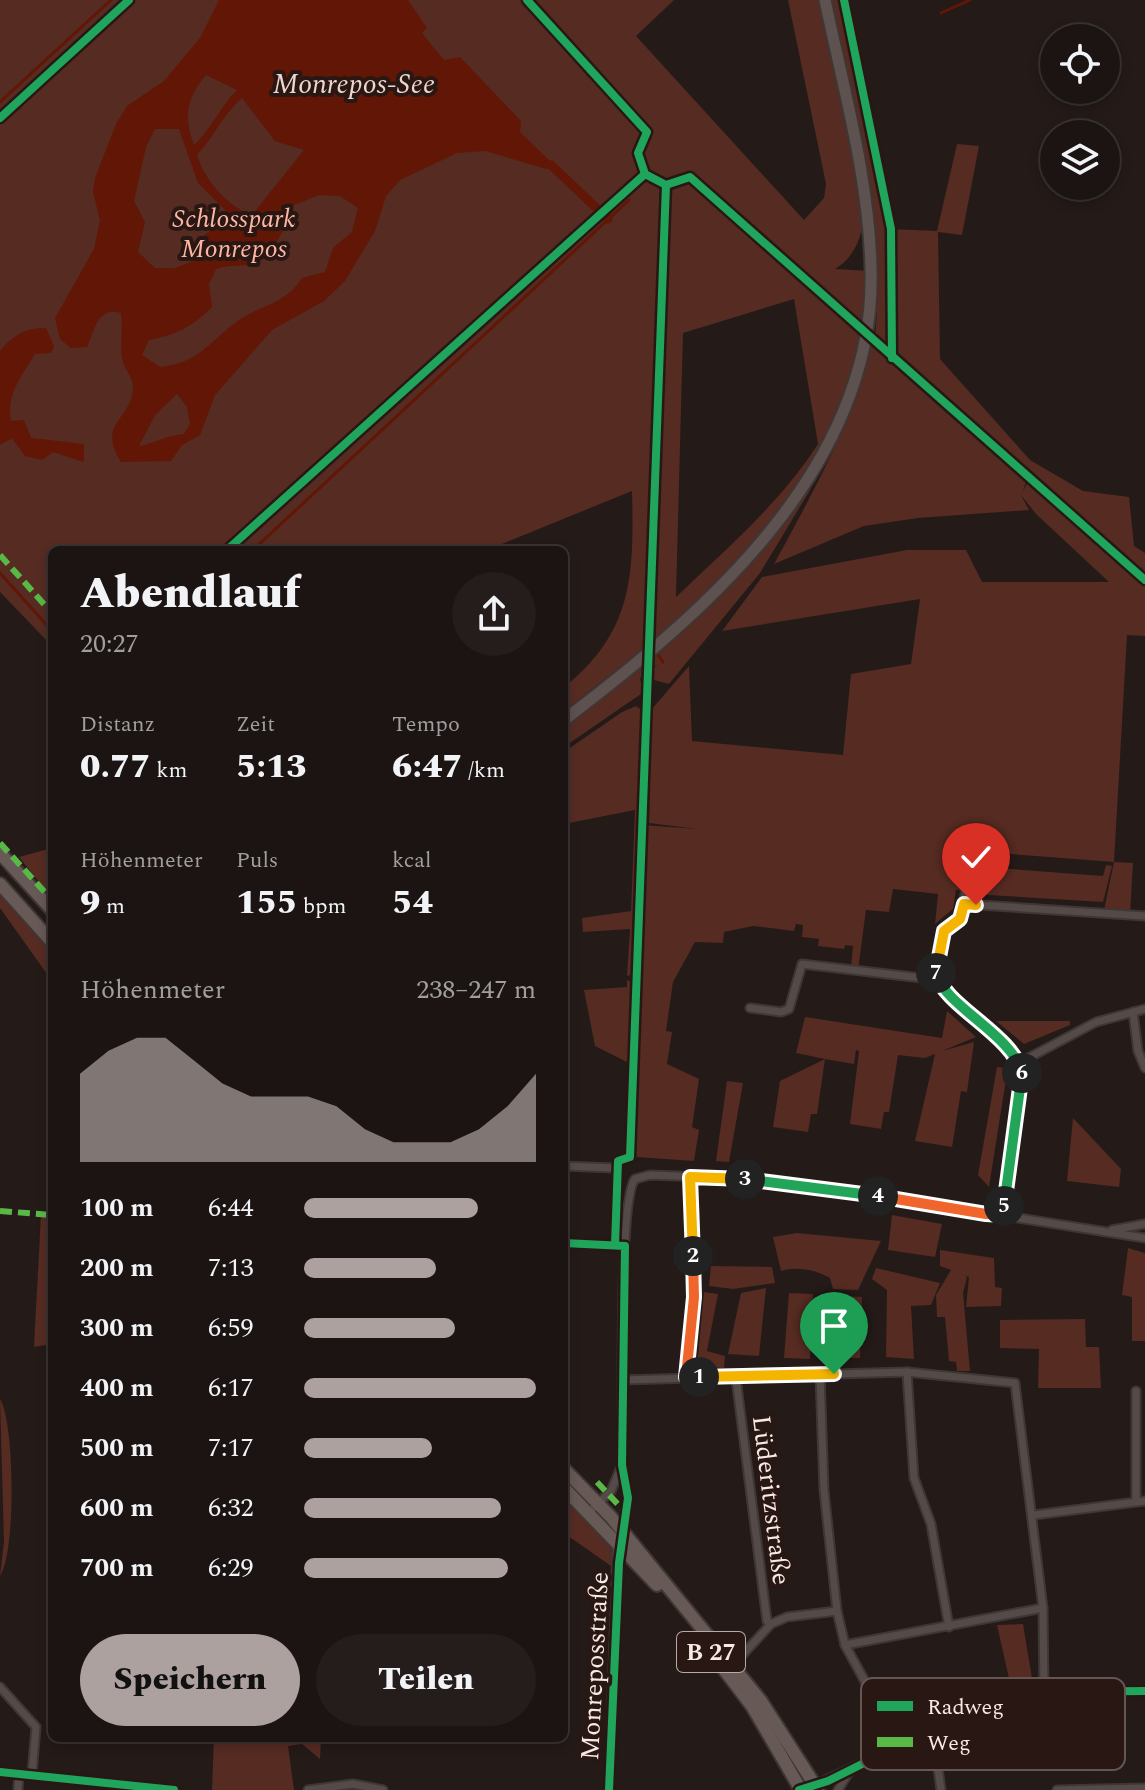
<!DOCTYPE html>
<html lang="de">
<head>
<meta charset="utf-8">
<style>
	:root { --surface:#1b1412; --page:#241d1b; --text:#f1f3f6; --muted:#a09e9f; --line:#393332; --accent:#aca19e }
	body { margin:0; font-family:Spectral,serif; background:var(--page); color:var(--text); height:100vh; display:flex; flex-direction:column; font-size:30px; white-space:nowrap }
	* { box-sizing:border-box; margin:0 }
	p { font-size:26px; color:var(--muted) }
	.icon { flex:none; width:44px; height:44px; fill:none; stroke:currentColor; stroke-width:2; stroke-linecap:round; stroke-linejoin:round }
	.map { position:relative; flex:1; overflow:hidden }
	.panel { position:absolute; left:48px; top:546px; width:520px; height:1196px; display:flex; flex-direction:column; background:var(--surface); border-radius:12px; box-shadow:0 4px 12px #0003,0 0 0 2px var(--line) }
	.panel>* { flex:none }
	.fabs { position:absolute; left:1040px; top:24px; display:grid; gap:16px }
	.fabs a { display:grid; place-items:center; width:80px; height:80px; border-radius:50%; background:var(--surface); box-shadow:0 4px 12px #0003,0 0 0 2px var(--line); font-size:40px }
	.pin { position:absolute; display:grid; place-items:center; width:68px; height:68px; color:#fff; margin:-82px -34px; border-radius:50% 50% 50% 0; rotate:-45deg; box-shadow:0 0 8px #0007 }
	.pin .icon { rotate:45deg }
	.km { position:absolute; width:40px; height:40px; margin:-20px; border-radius:50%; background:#222; color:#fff; font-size:22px; line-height:40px; text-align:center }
	.round { display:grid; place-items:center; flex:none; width:84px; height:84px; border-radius:42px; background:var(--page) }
	.headline { display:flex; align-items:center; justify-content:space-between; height:136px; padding:0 32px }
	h1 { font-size:44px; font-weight:800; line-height:60px }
	.stats { display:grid; grid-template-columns:repeat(3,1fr); gap:12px; height:136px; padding:8px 32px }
	.stats div { display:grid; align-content:center }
	.stats b { font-size:34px; font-weight:800 }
	.stats small { font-size:22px; font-weight:400 }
	.stats p { font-size:22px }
	.chart { height:224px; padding:16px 32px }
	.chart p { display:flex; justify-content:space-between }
	.chart svg { width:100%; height:144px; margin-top:8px; fill:var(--accent); opacity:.7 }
	.cta { display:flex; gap:16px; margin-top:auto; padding:16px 32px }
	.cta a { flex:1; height:92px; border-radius:48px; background:var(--accent); color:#111; font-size:32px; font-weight:800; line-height:92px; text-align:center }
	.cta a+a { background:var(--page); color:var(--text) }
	ul { padding:0 32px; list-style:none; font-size:26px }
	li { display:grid; grid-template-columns:128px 96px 1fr; align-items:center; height:60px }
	li i { height:20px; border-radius:10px; background:var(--accent) }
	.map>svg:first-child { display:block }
	.green { fill:#552b22; fill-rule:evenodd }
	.water { fill:#621605; fill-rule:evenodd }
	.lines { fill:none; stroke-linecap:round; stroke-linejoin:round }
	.stream { stroke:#621605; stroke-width:3 }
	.canal { stroke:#621605; stroke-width:9 }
	.minor-casing { stroke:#3f3736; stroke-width:11 }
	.secondary-casing { stroke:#3f3736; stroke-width:15 }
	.primary-casing { stroke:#3f3736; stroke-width:16 }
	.minor { stroke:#544b49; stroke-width:7 }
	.secondary { stroke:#5d524f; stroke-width:11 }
	.primary { stroke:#675955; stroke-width:12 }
	.quiet { stroke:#58b947; stroke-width:6; stroke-dasharray:12 6; stroke-linecap:butt }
	.cycleway-casing { stroke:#291713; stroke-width:13 }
	.cycleway { stroke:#20a55d; stroke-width:8 }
	.split-1-casing { stroke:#fff; stroke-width:16 }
	.split-2-casing { stroke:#fff; stroke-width:16 }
	.split-3-casing { stroke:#fff; stroke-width:16 }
	.split-4-casing { stroke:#fff; stroke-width:16 }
	.split-5-casing { stroke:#fff; stroke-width:16 }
	.split-6-casing { stroke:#fff; stroke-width:16 }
	.split-7-casing { stroke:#fff; stroke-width:16 }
	.split-8-casing { stroke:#fff; stroke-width:16 }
	.split-1 { stroke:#f5b400; stroke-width:10 }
	.split-2 { stroke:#f0652b; stroke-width:10 }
	.split-3 { stroke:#f5b400; stroke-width:10 }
	.split-4 { stroke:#22a559; stroke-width:10 }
	.split-5 { stroke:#f0652b; stroke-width:10 }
	.split-6 { stroke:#22a559; stroke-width:10 }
	.split-7 { stroke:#22a559; stroke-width:10 }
	.split-8 { stroke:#f5b400; stroke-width:10 }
	.labels { text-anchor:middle; stroke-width:8; stroke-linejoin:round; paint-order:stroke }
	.shield { fill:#291713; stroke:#b8aaa7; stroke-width:2 }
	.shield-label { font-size:24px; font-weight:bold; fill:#f6e9e6 }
	.park-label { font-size:26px; font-style:italic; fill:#feb6a4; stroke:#291713 }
	.street-label { font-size:26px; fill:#f6e9e6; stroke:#291713 }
	.water-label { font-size:28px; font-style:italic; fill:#efd5cf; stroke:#291713 }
	.key { fill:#291713; stroke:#665652; stroke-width:2 }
	.key-label { font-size:22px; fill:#f6e9e6 }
</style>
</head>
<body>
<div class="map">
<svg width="1145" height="1790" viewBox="0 0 1145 1790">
	<rect width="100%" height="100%" fill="#241a18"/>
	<g class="green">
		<path d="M 0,0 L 674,0 L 636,36 L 804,220 L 824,198 L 826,184 L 788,0 L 844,0 L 891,229 L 937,231 L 957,144 L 979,146 L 962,235 L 938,232 L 940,359 L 1030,460 L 1083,491 L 1129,497 L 1134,546 L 1145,553 L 1145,636 L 1127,635 L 1114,862 L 1133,863 L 1130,915 L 1103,915 L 1114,862 L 972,851 L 965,891 L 956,890 L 953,909 L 935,924 L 938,894 L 893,889 L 889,912 L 866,910 L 858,970 L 851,968 L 853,946 L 845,945 L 844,949 L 818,946 L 819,939 L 802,937 L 803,925 L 796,924 L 794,931 L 753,926 L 724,932 L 723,943 L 695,942 L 673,982 L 666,1031 L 672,1032 L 667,1064 L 699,1079 L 692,1127 L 699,1130 L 694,1161 L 636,1157 L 642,825 L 697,829 L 649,823 L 651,710 L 689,666 L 692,741 L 843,755 L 851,674 L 911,664 L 920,599 L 722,631 L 762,577 L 907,550 L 966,550 L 982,582 L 1109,582 L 1036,514 L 1021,495 L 1029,510 L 918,518 L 864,526 L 774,564 C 813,492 852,424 872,344 L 1027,479 L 1023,491 L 1030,478 L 892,358 L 893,349 L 875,336 C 882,268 872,203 860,136 C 863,178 878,243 835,269 L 872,271 L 869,330 L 848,403 L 776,522 L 649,652 L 645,647 L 564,711 L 564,687 C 633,632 634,575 632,491 L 487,550 L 52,550 L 52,646 L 0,592 ZM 794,299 L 818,444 C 780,503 727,548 676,597 L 683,333 Z"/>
		<path d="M 812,487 L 760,573 L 669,684 L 654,680 L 652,670 L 658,664 L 640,678 L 641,683 L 645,676 L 641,694 L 564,747 L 564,724 L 674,633 L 680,633 L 756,555 Z"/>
		<path d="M 636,706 L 643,711 L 643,728 L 634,974 L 627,976 L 630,929 L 583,932 L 582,918 L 631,911 L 635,810 L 564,824 L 564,752 L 622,712 Z"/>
		<path d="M 52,848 L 52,898 L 19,857 Z"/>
		<path d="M 975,855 L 984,856 L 984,867 L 1103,876 L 1106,865 L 1112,866 L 1103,902 L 972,894 Z"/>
		<path d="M 0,884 L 52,942 L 52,981 L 0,908 Z"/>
		<path d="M 627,980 L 634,983 L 631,1059 L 627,1062 L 595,1046 L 584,990 L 627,987 Z"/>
		<path d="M 947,1011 L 976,1037 L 942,1051 L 974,1042 L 967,1092 L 961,1091 L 952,1147 L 915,1141 L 935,1054 L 925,1058 L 898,1055 L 889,1112 L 884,1112 L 881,1129 L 850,1124 L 859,1051 L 856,1050 L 854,1064 L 825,1059 L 817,1114 L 811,1114 L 808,1132 L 773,1127 L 780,1081 L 825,1059 L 796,1053 L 805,1017 L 942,1038 Z"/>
		<path d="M 996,1021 L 1070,1021 L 1070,1025 L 1024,1044 Z"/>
		<path d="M 997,1067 L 1006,1068 L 1007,1073 L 989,1187 L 978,1175 Z"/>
		<path d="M 727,1081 L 743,1083 L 729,1162 L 716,1161 Z"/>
		<path d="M 1073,1118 L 1121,1169 L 1119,1187 L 1067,1181 Z"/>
		<path d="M 41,1214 L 52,1215 L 52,1344 L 34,1347 Z"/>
		<path d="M 892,1215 L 942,1224 L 935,1257 L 888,1250 Z"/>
		<path d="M 797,1233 L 881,1241 L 858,1290 L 833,1289 L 830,1278 C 817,1270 795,1266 781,1271 L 773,1237 Z"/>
		<path d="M 1128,1248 L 1145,1253 L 1145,1341 L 1132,1341 L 1132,1297 L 1122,1295 Z"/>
		<path d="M 940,1250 L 994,1258 L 995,1287 L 1002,1288 L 1001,1306 L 966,1307 L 969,1277 L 964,1275 L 967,1277 L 963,1293 L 970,1371 L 957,1371 L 956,1362 L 949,1361 L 945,1317 L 937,1317 L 936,1295 L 951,1270 L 940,1266 Z"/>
		<path d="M 711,1266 L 772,1267 L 775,1283 L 733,1289 L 709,1286 Z"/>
		<path d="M 876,1268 L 940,1283 L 931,1305 L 911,1306 L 914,1359 L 886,1357 L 887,1290 L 872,1279 Z"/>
		<path d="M 766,1288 L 759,1356 L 728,1354 L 741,1293 Z"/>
		<path d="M 704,1292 L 718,1294 L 707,1351 L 725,1356 L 724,1368 L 697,1367 Z"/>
		<path d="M 789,1293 L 813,1294 L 810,1359 L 784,1358 Z"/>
		<path d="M 836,1296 L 862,1297 L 860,1358 L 836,1358 Z"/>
		<path d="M 1085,1319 L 1086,1347 L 1099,1347 L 1101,1388 L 1038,1388 L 1039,1349 L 1000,1348 L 1000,1320 Z"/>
		<path d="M 0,1399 C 15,1423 16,1553 0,1576 L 4,1542 Z"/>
		<path d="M 564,1488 L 617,1543 L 611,1566 L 571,1538 L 564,1539 Z"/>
		<path d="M 1023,1624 L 1033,1684 L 1012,1692 L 997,1625 Z"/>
		<path d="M 214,1738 L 321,1738 L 320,1759 L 302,1744 L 288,1746 L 294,1790 L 212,1790 Z"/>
	</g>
	<g class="water">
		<path d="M 219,0 L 408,0 L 427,28 L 422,33 L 444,60 L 460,57 L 521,121 L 520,132 L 553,164 L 547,169 L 485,151 L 457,153 L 400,180 L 386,196 L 375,231 L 345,281 L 324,301 L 272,330 L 215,395 L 200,435 L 182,445 L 171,461 L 121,462 C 96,422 132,421 133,387 C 133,376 123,368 122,358 C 120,343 123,328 121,313 C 98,306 95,329 87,347 L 71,348 L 60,339 L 55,318 L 94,249 L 100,221 L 93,191 L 95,178 L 116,124 L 127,106 L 164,81 L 200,38 ZM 206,75 L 237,90 C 220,107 212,128 194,145 C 183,117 187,97 206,75 ZM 242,98 L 275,141 L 304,150 L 252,215 C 227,206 205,181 197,155 C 214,137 223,114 242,98 ZM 155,129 L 179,129 L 198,183 L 230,215 L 192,245 L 196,260 L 175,268 L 155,268 L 138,252 L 145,222 L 134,201 L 146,147 ZM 319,195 L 340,196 L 358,208 L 352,232 L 333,248 L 325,272 L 302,278 C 284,306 260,304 235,323 C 207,344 198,363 160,367 L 142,355 L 149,340 C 176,335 192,327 212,307 L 209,284 L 216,269 C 227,265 236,266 248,265 C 274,262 284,227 292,206 ZM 177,394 L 187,407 L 190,424 L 184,434 C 167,435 155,443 139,446 L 155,415 Z"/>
		<path d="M 46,328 L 54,346 L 51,353 L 35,354 C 21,377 6,395 11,421 L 24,420 L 31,438 L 84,444 L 84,462 L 53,452 L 42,460 L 25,456 L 12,438 L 0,445 L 0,351 C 11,336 27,327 46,328 Z"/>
	</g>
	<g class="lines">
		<g class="stream">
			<path d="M 941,13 L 970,0"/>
			<path d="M 0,102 L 111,0"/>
			<path d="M 253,550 L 629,200"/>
			<path d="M 0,573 L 52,631"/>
			<path d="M 656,652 L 663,662"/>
			<path d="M 564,727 L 598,700"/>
		</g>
		<path class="canal" d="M 551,165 L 608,219"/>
		<g class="minor-casing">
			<g id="minor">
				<path d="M 971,851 L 962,915 L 944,931 L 936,972 C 942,1004 1011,1034 1022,1072 L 1002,1215"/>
				<path d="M 964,904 L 1145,916"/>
				<path d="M 750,1008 L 781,1012 L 789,1009 L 802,964 L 939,980"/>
				<path d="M 1133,1012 L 1138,1051 L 1145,1068"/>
				<path d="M 1019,1063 L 1096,1022 L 1145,1009"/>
				<path d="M 564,1166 L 614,1168"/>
				<path d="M 1112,1230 L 1145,1224"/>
				<path d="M 564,1243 L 625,1246"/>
				<path d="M 907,1372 L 914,1478 L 931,1524 L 949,1627"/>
				<path d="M 820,1375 L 824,1490 L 837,1611 L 845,1645 L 890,1727 L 896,1747"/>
				<path d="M 686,1377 L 695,1277 L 690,1177"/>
				<path d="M 736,1378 L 767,1621 L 771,1624 L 787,1617 L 837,1611"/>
				<path d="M 623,1380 L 907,1372 L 1015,1383 L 1043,1608 L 1044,1692"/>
				<path d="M 1136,1391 L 1136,1501"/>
				<path d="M 588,1513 L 611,1491 L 622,1465 C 623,1422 618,1201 635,1179 L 650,1175 L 758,1179 L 828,1188 L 1145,1238"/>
				<path d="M 1034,1515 L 1145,1501"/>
				<path d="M 845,1645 L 1043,1608"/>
				<path d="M 733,1665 L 771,1624"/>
				<path d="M 0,1687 L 36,1727 L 32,1774"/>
				<path d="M 933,1733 L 941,1790"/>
				<path d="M 0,1772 L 174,1790"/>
				<path d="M 815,1785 L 896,1747 L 1044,1692 L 1145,1691"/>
				<path d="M 18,1790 L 19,1773"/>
				<path d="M 308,1790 L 353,1784 L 383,1790"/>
				<path d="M 609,1790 L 617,1545"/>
				<path d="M 838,1790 L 849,1772"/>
				<path d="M 1057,1790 L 1145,1788"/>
			</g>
		</g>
		<g class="secondary-casing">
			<path id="secondary" d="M 564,720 C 708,611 877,464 871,268 C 869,178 843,87 825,0"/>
		</g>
		<g class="primary-casing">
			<g id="primary">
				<path d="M 0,853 L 52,910"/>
				<path d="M 0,884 L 52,942"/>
				<path d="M 564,1469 L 611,1517 L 761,1701 L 818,1790"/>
				<path d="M 564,1488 L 657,1585"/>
				<path d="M 704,1643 L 752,1706 L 801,1790"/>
			</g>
		</g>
		<use href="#minor" class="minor"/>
		<use href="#secondary" class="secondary"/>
		<use href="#primary" class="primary"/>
		<g class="quiet">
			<path d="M 0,555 L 52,613"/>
			<path d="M 0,843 L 52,900"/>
			<path d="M 0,1211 L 52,1215"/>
			<path d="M 597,1482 L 626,1513"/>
		</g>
		<g class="cycleway-casing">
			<g id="cycleway">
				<path d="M 527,0 L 647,132 L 638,153 L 645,174 L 666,185 L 690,177 L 1145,580"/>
				<path d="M 844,0 L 891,229 L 892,358"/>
				<path d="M 0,118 L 129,0"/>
				<path d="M 227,550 L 645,174"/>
				<path d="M 564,1243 L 625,1246 L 622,1465 L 628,1498 L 619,1563 L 609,1790"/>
				<path d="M 615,1245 L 618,1161 L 630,1157 L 666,185"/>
				<path d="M 0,1772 L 174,1790"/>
				<path d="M 799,1790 L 828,1781 L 896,1747 L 1044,1692 L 1145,1691"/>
			</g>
		</g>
		<use href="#cycleway" class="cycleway"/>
	</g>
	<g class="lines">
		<g class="split-1-casing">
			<path id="split-1" d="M 699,1377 L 834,1374"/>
		</g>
		<g class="split-2-casing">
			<path id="split-2" d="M 693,1256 L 694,1297 L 686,1377 L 699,1377"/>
		</g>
		<g class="split-3-casing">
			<path id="split-3" d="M 693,1256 L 690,1177 L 745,1179"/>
		</g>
		<g class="split-4-casing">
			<path id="split-4" d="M 745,1179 L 878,1196"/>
		</g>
		<g class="split-5-casing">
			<path id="split-5" d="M 878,1196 L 986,1214 L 1002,1215 L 1004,1206"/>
		</g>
		<g class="split-6-casing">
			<path id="split-6" d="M 1004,1206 L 1022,1073"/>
		</g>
		<g class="split-7-casing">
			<path id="split-7" d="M 936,973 C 944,1006 1012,1034 1022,1073"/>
		</g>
		<g class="split-8-casing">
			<path id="split-8" d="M 936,973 L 944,931 L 960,919 L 964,904 L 976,905"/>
		</g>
		<use href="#split-1" class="split-1"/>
		<use href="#split-2" class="split-2"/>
		<use href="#split-3" class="split-3"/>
		<use href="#split-4" class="split-4"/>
		<use href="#split-5" class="split-5"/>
		<use href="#split-6" class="split-6"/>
		<use href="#split-7" class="split-7"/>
		<use href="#split-8" class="split-8"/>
	</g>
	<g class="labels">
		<rect class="shield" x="677" y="1632" width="68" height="40" rx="6"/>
		<g class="shield-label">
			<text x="711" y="1660">B 27</text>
		</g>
		<g class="park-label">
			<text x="234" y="227">Schlosspark<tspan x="234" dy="30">Monrepos</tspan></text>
		</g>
		<g class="street-label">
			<text transform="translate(772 1500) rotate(83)" y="9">Lüderitzstraße</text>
			<text transform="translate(594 1666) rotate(-87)" y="9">Monreposstraße</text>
		</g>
		<g class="water-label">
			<text x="354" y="93">Monrepos-See</text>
		</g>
	</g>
	<rect x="861" y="1678" width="264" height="92" rx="12" class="key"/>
	<rect x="877" y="1701" width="36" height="10" fill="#20a55d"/>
	<rect x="877" y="1737" width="36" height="10" fill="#58b947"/>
	<g class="key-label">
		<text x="927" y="1714">Radweg</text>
		<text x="927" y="1750">Weg</text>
	</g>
</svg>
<div class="fabs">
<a><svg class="icon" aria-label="locate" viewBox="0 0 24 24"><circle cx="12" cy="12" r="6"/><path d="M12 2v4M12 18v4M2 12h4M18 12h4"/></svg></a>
<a><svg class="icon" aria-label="layers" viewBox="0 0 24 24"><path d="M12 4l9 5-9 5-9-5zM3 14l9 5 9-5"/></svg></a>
</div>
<div class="pin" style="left:834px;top:1374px;background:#1e9e55"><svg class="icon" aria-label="arrive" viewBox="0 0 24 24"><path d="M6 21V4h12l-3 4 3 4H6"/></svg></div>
<div class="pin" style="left:976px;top:905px;background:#d93025"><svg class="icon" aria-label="check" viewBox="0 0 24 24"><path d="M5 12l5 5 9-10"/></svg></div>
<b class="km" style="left:699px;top:1377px">1</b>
<b class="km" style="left:693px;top:1256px">2</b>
<b class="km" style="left:745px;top:1179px">3</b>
<b class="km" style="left:878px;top:1196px">4</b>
<b class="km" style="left:1004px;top:1206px">5</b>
<b class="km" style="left:1022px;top:1073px">6</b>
<b class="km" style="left:936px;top:973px">7</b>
<section class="panel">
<div class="headline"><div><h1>Abendlauf</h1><p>20:27</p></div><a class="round"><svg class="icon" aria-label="share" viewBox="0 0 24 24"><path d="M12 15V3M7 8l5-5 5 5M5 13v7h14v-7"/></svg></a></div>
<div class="stats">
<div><p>Distanz</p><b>0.77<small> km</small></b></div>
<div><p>Zeit</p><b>5:13</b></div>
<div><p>Tempo</p><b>6:47<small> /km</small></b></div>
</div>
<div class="stats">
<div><p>Höhenmeter</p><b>9<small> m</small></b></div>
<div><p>Puls</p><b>155<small> bpm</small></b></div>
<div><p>kcal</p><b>54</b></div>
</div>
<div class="chart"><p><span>Höhenmeter</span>238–247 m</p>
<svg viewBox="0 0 160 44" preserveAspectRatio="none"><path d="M0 44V17L10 10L20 6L30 6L40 13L50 20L60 24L70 24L80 24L90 27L100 34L110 38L120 38L130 38L140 34L150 27L160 17V44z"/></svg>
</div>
<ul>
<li><b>100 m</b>6:44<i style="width:75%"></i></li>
<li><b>200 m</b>7:13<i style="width:57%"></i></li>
<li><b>300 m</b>6:59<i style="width:65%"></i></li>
<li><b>400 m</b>6:17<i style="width:100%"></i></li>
<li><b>500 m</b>7:17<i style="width:55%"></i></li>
<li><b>600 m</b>6:32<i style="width:85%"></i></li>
<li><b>700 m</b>6:29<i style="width:88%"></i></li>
</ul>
<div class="cta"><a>Speichern</a><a>Teilen</a></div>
</section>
</div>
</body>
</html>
